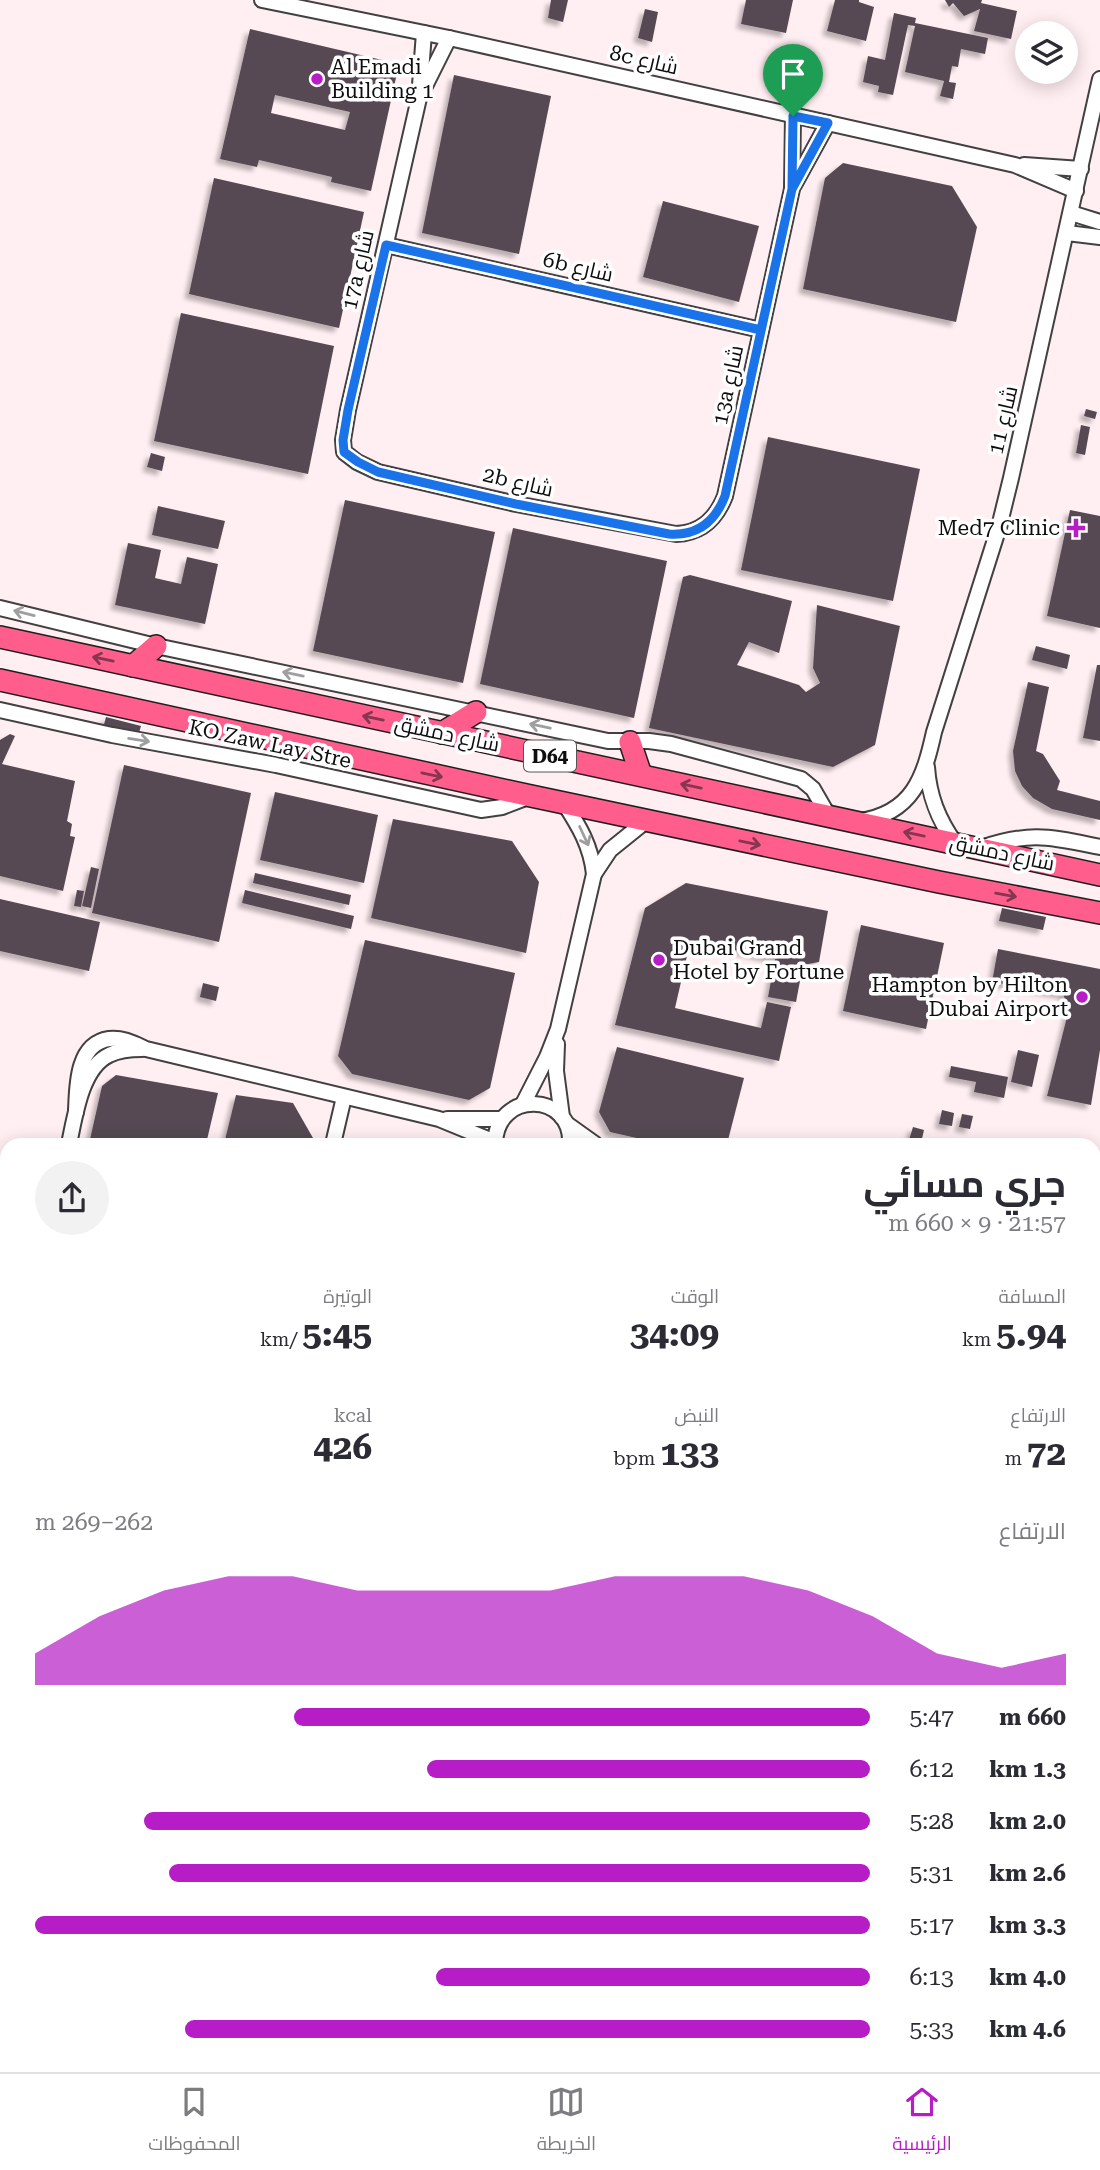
<!DOCTYPE html>
<html lang="ar">
<head>
<meta charset="utf-8">
<style>
	:root { --surface:#fff; --page:#f2f2f3; --text:#2b2b33; --muted:#7c7c81; --line:#e1e1e2; --accent:#b61dc6 }
	body { margin:0; font-family:"Roboto Serif",Cairo,serif; background:var(--page); color:var(--text); direction:rtl; height:100vh; display:flex; flex-direction:column; font-size:26px; white-space:nowrap }
	* { box-sizing:border-box; margin:0 }
	p { font-size:23px; color:var(--muted) }
	.icon { flex:none; width:38px; height:38px; fill:none; stroke:currentColor; stroke-width:2; stroke-linecap:round; stroke-linejoin:round }
	.map { position:relative; flex:1; overflow:hidden; direction:ltr }
	.sheet { position:absolute; left:0px; top:1138px; width:1101px; height:934px; display:flex; flex-direction:column; background:var(--surface); border-radius:21px 21px 0 0; box-shadow:0 4px 18px #0003; direction:rtl }
	.sheet>* { flex:none }
	.controls { position:absolute; left:1015px; top:21px; display:grid; gap:14px }
	.controls a { display:grid; place-items:center; width:63px; height:63px; border-radius:50%; background:var(--surface); box-shadow:0 4px 18px #0003; font-size:35px }
	.pin { position:absolute; display:grid; place-items:center; width:60px; height:60px; color:#fff; margin:-72px -30px; border-radius:50% 50% 50% 0; rotate:-45deg; box-shadow:0 0 7px #0007 }
	.pin .icon { rotate:45deg }
	.round { display:grid; place-items:center; flex:none; width:74px; height:74px; border-radius:37px; background:var(--page) }
	.head { display:flex; align-items:center; justify-content:space-between; height:119px; padding:0 35px }
	h1 { font-size:38px; font-weight:700; line-height:52px }
	.stats { display:grid; grid-template-columns:repeat(3,1fr); gap:10px; height:119px; padding:7px 35px }
	.stats div { display:grid; align-content:center }
	.stats b { font-size:35px; font-weight:700 }
	.stats small { font-size:19px; font-weight:400 }
	.stats p { font-size:19px }
	.chart { height:196px; padding:14px 35px }
	.chart p { display:flex; justify-content:space-between }
	.chart svg { width:100%; height:126px; margin-top:7px; fill:var(--accent); opacity:.7 }
	ul { padding:0 35px; list-style:none; font-size:23px }
	li { display:grid; grid-template-columns:112px 84px 1fr; align-items:center; height:52px }
	li i { height:18px; border-radius:9px; background:var(--accent) }
	.dock { display:flex; justify-content:space-around; align-items:center; height:98px; border-top:2px solid var(--line); background:var(--surface); font-size:19px; color:var(--muted) }
	.dock a { display:grid; justify-items:center; gap:4px }
	.dock .current { color:var(--accent) }
	.map>svg:first-child { display:block }
	.building { fill:#574952; fill-rule:evenodd; filter:url(#shadow) }
	.lines { fill:none; stroke-linecap:round; stroke-linejoin:round }
	.street-casing { stroke:#414141; stroke-width:18 }
	.primary-casing { stroke:#1f1f1f; stroke-width:24 }
	.street { stroke:#fff; stroke-width:14 }
	.primary { stroke:#ff5e8d; stroke-width:21 }
	.oneway { stroke:#9f9f9f }
	.oneway2 { stroke:#86364e }
	.route-casing { stroke:#fff; stroke-width:14 }
	.route { stroke:#1a73e8; stroke-width:9 }
	.poi-dot { fill:#b61dc6; stroke:#fff; stroke-width:2.5 }
	.labels { text-anchor:middle; stroke-width:7; stroke-linejoin:round; paint-order:stroke }
	.shield { fill:#fff; stroke:#565656; stroke-width:2 }
	.shield-label { font-size:19px; font-weight:bold; fill:#0e0e0e }
	.street-label { font-size:21px; fill:#0e0e0e; stroke:#fff }
	.poi-label { font-size:21px; fill:#0e0e0e; stroke:#fff; text-anchor:start }
</style>
</head>
<body>
<div class="map">
<svg width="1100" height="2072" viewBox="0 0 1100 2072">
	<defs>
		<filter id="shadow"><feDropShadow dx="-4.5" dy="4.5" stdDeviation="2" flood-color="#0004"/></filter>
	</defs>
	<rect width="100%" height="100%" fill="#ffeef2"/>
	<g class="building">
		<path d="M 551,0 L 568,0 L 563,22 L 548,18 Z"/>
		<path d="M 746,0 L 793,0 L 786,33 L 741,24 Z"/>
		<path d="M 835,0 L 859,0 L 859,2 L 874,7 L 866,41 L 827,31 Z"/>
		<path d="M 945,0 L 982,0 L 981,3 L 1017,11 L 1011,39 L 974,31 L 980,9 L 964,16 L 953,3 L 949,7 Z"/>
		<path d="M 645,9 L 658,12 L 652,42 L 638,38 Z"/>
		<path d="M 894,13 L 916,18 L 915,23 L 988,38 L 985,54 L 961,49 L 958,67 L 952,66 L 949,82 L 956,83 L 953,99 L 940,96 L 944,81 L 905,72 L 915,26 L 908,25 L 893,95 L 878,92 L 879,86 L 863,82 L 868,56 L 885,60 Z"/>
		<path d="M 250,29 L 399,64 L 371,191 L 331,182 L 332,177 L 259,160 L 257,167 L 220,159 ZM 275,95 L 350,112 L 345,130 L 271,113 Z"/>
		<path d="M 454,75 L 551,96 L 519,254 L 422,233 Z"/>
		<path d="M 843,163 L 952,186 L 977,227 L 956,322 L 803,289 L 825,178 Z"/>
		<path d="M 214,178 L 364,212 L 339,328 L 189,294 Z"/>
		<path d="M 663,201 L 759,226 L 739,302 L 643,277 Z"/>
		<path d="M 181,313 L 334,346 L 308,474 L 154,441 Z"/>
		<path d="M 1086,409 L 1097,412 L 1095,419 L 1084,416 Z"/>
		<path d="M 1081,425 L 1090,427 L 1085,455 L 1076,453 Z"/>
		<path d="M 768,437 L 920,469 L 893,601 L 741,570 Z"/>
		<path d="M 151,453 L 165,457 L 162,471 L 147,467 Z"/>
		<path d="M 345,500 L 495,532 L 463,683 L 313,651 Z"/>
		<path d="M 158,506 L 225,521 L 218,549 L 152,535 Z"/>
		<path d="M 1070,510 L 1100,516 L 1100,628 L 1047,616 Z"/>
		<path d="M 513,528 L 667,561 L 634,718 L 480,684 Z"/>
		<path d="M 128,543 L 161,550 L 155,578 L 181,584 L 187,557 L 218,564 L 205,624 L 115,605 Z"/>
		<path d="M 690,575 L 792,601 L 779,653 L 749,642 L 737,665 L 799,685 L 806,692 L 820,683 L 813,668 L 817,605 L 900,626 L 875,745 L 833,767 L 649,728 L 683,577 Z"/>
		<path d="M 1036,646 L 1070,655 L 1067,669 L 1032,660 Z"/>
		<path d="M 1097,665 L 1100,665 L 1100,741 L 1083,738 Z"/>
		<path d="M 1028,682 L 1049,687 L 1036,751 L 1043,754 L 1060,781 L 1057,790 L 1100,801 L 1100,820 L 1052,809 L 1033,798 L 1022,786 L 1015,771 L 1013,751 Z"/>
		<path d="M 106,717 L 141,726 L 138,736 L 103,728 Z"/>
		<path d="M 10,734 L 15,736 L 2,764 L 75,781 L 67,821 L 72,824 L 70,836 L 75,837 L 63,891 L 0,876 L 0,740 Z"/>
		<path d="M 124,765 L 251,793 L 219,942 L 92,913 Z"/>
		<path d="M 275,792 L 378,815 L 364,883 L 260,860 Z"/>
		<path d="M 393,819 L 512,841 L 539,882 L 526,953 L 371,918 Z"/>
		<path d="M 91,867 L 99,869 L 91,908 L 82,906 Z"/>
		<path d="M 255,873 L 351,895 L 349,905 L 253,883 Z"/>
		<path d="M 686,883 L 828,911 L 819,962 L 803,965 L 796,1002 L 768,997 L 775,959 L 700,942 L 689,947 L 675,1008 L 761,1028 L 767,1002 L 791,1007 L 779,1061 L 615,1025 L 645,908 Z"/>
		<path d="M 77,890 L 84,891 L 81,907 L 74,906 Z"/>
		<path d="M 245,890 L 354,916 L 351,929 L 242,903 Z"/>
		<path d="M 0,899 L 100,922 L 89,971 L 0,951 Z"/>
		<path d="M 1002,908 L 1046,917 L 1043,930 L 999,921 Z"/>
		<path d="M 861,925 L 944,943 L 926,1029 L 843,1011 Z"/>
		<path d="M 365,940 L 515,973 L 490,1088 L 469,1100 L 352,1074 L 338,1056 Z"/>
		<path d="M 998,949 L 1100,969 L 1100,1050 L 1091,1105 L 1047,1096 L 1069,1009 L 1063,994 L 992,982 Z"/>
		<path d="M 203,983 L 219,987 L 216,1001 L 200,997 Z"/>
		<path d="M 617,1047 L 744,1078 L 727,1144 L 663,1144 L 610,1132 L 599,1112 Z"/>
		<path d="M 1018,1050 L 1039,1055 L 1032,1087 L 1011,1082 Z"/>
		<path d="M 951,1066 L 1008,1077 L 1004,1098 L 974,1092 L 976,1082 L 949,1077 Z"/>
		<path d="M 116,1075 L 218,1093 L 206,1144 L 89,1144 L 102,1086 Z"/>
		<path d="M 236,1095 L 293,1103 L 313,1138 L 311,1144 L 224,1144 Z"/>
		<path d="M 942,1110 L 954,1113 L 952,1126 L 939,1124 Z"/>
		<path d="M 962,1114 L 973,1116 L 970,1129 L 959,1127 Z"/>
		<path d="M 913,1127 L 924,1130 L 921,1143 L 909,1140 Z"/>
		<path d="M 1099,1492 L 1100,1492 L 1100,1555 L 1094,1554 L 1094,1513 Z"/>
		<path d="M 1094,1571 L 1100,1573 L 1100,1676 L 1094,1675 Z"/>
		<path d="M 0,1631 L 7,1632 L 7,1749 L 0,1748 Z"/>
		<path d="M 1094,1739 L 1100,1740 L 1100,1772 L 1094,1771 Z"/>
		<path d="M 1094,1855 L 1100,1856 L 1100,2022 L 1095,2046 Z"/>
		<path d="M 52,2065 L 97,2065 L 96,2072 L 50,2072 Z"/>
		<path d="M 665,2065 L 792,2065 L 790,2072 L 673,2072 L 664,2070 Z"/>
		<path d="M 805,2065 L 862,2065 L 860,2072 L 803,2072 Z"/>
		<path d="M 952,2065 L 997,2065 L 995,2072 L 950,2072 Z"/>
		<path d="M 1046,2065 L 1091,2065 L 1089,2072 L 1045,2072 Z"/>
	</g>
	<g class="lines">
		<g class="street-casing">
			<g id="street">
				<path d="M 262,0 L 449,38 L 1015,165 L 1076,191"/>
				<path d="M 424,33 L 419,98 L 348,410 L 343,440 L 344,452 L 357,462 L 378,472 L 516,504 L 676,534 C 701,533 716,519 725,496 L 792,189 L 793,116"/>
				<path d="M 421,94 L 449,38"/>
				<path d="M 1024,165 L 1081,169"/>
				<path d="M 794,185 L 828,123"/>
				<path d="M 1071,213 L 1100,222"/>
				<path d="M 1067,233 L 1100,237"/>
				<path d="M 386,245 L 761,330"/>
				<path d="M 0,608 L 156,646 L 608,741 L 649,741 L 671,744 L 801,779 L 813,789 L 828,815"/>
				<path d="M 0,710 L 112,735 L 276,765 L 481,810 L 502,807 L 528,797"/>
				<path d="M 927,767 C 929,796 938,819 955,843"/>
				<path d="M 564,803 C 579,826 591,846 594,874"/>
				<path d="M 860,821 C 913,813 924,777 934,732 L 999,527 L 1011,478 L 1100,79"/>
				<path d="M 981,848 C 1031,831 1050,837 1100,847"/>
				<path d="M 557,1044 L 556,1071 L 562,1117"/>
				<path d="M 523,1104 L 547,1057 L 558,1029 L 594,874 L 610,850 L 646,821"/>
				<path d="M 76,1112 C 77,1087 76,1044 109,1039 C 122,1037 135,1044 146,1049 L 439,1119 L 495,1142"/>
				<path d="M 447,1119 L 502,1119"/>
				<path d="M 567,1124 L 595,1144"/>
				<path d="M 69,1144 C 75,1117 81,1068 109,1055 C 119,1050 131,1049 142,1049"/>
				<path d="M 333,1144 L 344,1097"/>
				<path d="M 495,1144 C 496,1089 573,1092 570,1144"/>
				<path d="M 1094,1216 L 1100,1207"/>
				<path d="M 1094,1233 L 1100,1233"/>
				<path d="M 1094,1306 L 1100,1306"/>
				<path d="M 1094,1326 L 1100,1316"/>
				<path d="M 0,1401 L 7,1403"/>
				<path d="M 0,1770 L 7,1772"/>
				<path d="M 1094,1810 L 1100,1812"/>
				<path d="M 0,1941 L 7,1943"/>
				<path d="M 491,2065 L 521,2072"/>
				<path d="M 123,2072 L 124,2065"/>
				<path d="M 324,2072 L 326,2065"/>
				<path d="M 908,2072 L 912,2065"/>
				<path d="M 1022,2072 L 1023,2065"/>
			</g>
		</g>
		<g class="primary-casing">
			<g id="primary">
				<path d="M 0,637 L 1100,875"/>
				<path d="M 133,666 L 156,646"/>
				<path d="M 0,680 L 531,796 L 939,882 L 1100,913"/>
				<path d="M 442,733 L 476,712"/>
				<path d="M 630,742 L 641,775"/>
			</g>
		</g>
		<use href="#street" class="street"/>
		<use href="#primary" class="primary"/>
	</g>
	<defs><path id="oneway-shaft" d="M-6 0H5M1.5-3L5.5 0L1.5 3" fill="none" stroke-width="1.6" stroke-linecap="round" stroke-linejoin="round" transform="scale(1.75)"/></defs>
	<g class="oneway">
		<use href="#oneway-shaft" transform="translate(24 613) rotate(-166)"/>
		<use href="#oneway-shaft" transform="translate(293 674) rotate(-168)"/>
		<use href="#oneway-shaft" transform="translate(540 726) rotate(-168)"/>
		<use href="#oneway-shaft" transform="translate(139 740) rotate(9)"/>
		<use href="#oneway-shaft" transform="translate(584 836) rotate(65)"/>
	</g>
	<g class="oneway2">
		<use href="#oneway-shaft" transform="translate(103 659) rotate(-168)"/>
		<use href="#oneway-shaft" transform="translate(373 718) rotate(-168)"/>
		<use href="#oneway-shaft" transform="translate(432 775) rotate(12)"/>
		<use href="#oneway-shaft" transform="translate(691 786) rotate(-168)"/>
		<use href="#oneway-shaft" transform="translate(914 834) rotate(-168)"/>
		<use href="#oneway-shaft" transform="translate(750 843) rotate(12)"/>
		<use href="#oneway-shaft" transform="translate(1006 895) rotate(10)"/>
	</g>
	<g class="lines">
		<g class="route-casing">
			<path id="route" d="M 793,116 L 792,189 L 761,330 L 386,245 L 348,410 L 343,440 L 344,452 L 358,462 L 378,472 L 516,504 L 669,534 C 697,536 715,522 725,496 L 792,189 L 828,123 L 793,116"/>
		</g>
		<use href="#route" class="route"/>
	</g>
	<g class="poi-dot">
		<circle cx="317" cy="79" r="7"/>
		<path d="M1072.5 517.5h7v7h7v7h-7v7h-7v-7h-7v-7h7z"/>
		<circle cx="659" cy="960" r="7"/>
		<circle cx="1082" cy="997" r="7"/>
	</g>
	<g class="labels">
		<rect class="shield" x="524" y="740.5" width="52" height="31" rx="5"/>
		<g class="shield-label">
			<text x="550" y="763">D64</text>
		</g>
		<g class="street-label">
			<text transform="translate(644 60) rotate(13)" y="7">8c شارع</text>
			<text transform="translate(578 267) rotate(13)" y="7">6b شارع</text>
			<text transform="translate(358 270) rotate(-77)" y="7">17a شارع</text>
			<text transform="translate(728 385) rotate(-78)" y="7">13a شارع</text>
			<text transform="translate(1003 420) rotate(-77)" y="7">شارع 11</text>
			<text transform="translate(518 482) rotate(13)" y="7">2b شارع</text>
			<text transform="translate(447 734) rotate(12)" y="7">شارع دمشق</text>
			<text transform="translate(270 744) rotate(12)" y="7">KO Zaw Lay Stre</text>
			<text transform="translate(1002 853) rotate(12)" y="7">شارع دمشق</text>
		</g>
		<g class="poi-label">
			<text x="331" y="74">Al Emadi<tspan x="331" dy="24">Building 1</tspan></text>
			<text x="1060" y="535" text-anchor="end">Med7 Clinic</text>
			<text x="673" y="955">Dubai Grand<tspan x="673" dy="24">Hotel by Fortune</tspan></text>
			<text x="1068" y="992" text-anchor="end">Hampton by Hilton<tspan x="1068" dy="24">Dubai Airport</tspan></text>
		</g>
	</g>
</svg>
<div class="controls">
<a><svg class="icon" aria-label="layers" viewBox="0 0 24 24"><path d="M12 4l9 5-9 5-9-5zM3 14l9 5 9-5"/></svg></a>
</div>
<div class="pin" style="left:793px;top:116px;background:#1e9e55"><svg class="icon" aria-label="arrive" viewBox="0 0 24 24"><path d="M6 21V4h12l-3 4 3 4H6"/></svg></div>
<section class="sheet">
<div class="head"><div><h1>جري مسائي</h1><p>21:57 · 9 × 660 m</p></div><a class="round"><svg class="icon" aria-label="share" viewBox="0 0 24 24"><path d="M12 15V3M7 8l5-5 5 5M5 13v7h14v-7"/></svg></a></div>
<div class="stats">
<div><p>المسافة</p><b>5.94<small> km</small></b></div>
<div><p>الوقت</p><b>34:09</b></div>
<div><p>الوتيرة</p><b>5:45<small> /km</small></b></div>
</div>
<div class="stats">
<div><p>الارتفاع</p><b>72<small> m</small></b></div>
<div><p>النبض</p><b>133<small> bpm</small></b></div>
<div><p>kcal</p><b>426</b></div>
</div>
<div class="chart"><p><span>الارتفاع</span>262–269 m</p>
<svg viewBox="0 0 160 44" preserveAspectRatio="none"><path d="M0 44V33L10 20L20 11L30 6L40 6L50 11L60 11L70 11L80 11L90 6L100 6L110 6L120 11L130 20L140 33L150 38L160 33V44z"/></svg>
</div>
<ul>
<li><b>660 m</b>5:47<i style="width:69%"></i></li>
<li><b>1.3 km</b>6:12<i style="width:53%"></i></li>
<li><b>2.0 km</b>5:28<i style="width:87%"></i></li>
<li><b>2.6 km</b>5:31<i style="width:84%"></i></li>
<li><b>3.3 km</b>5:17<i style="width:100%"></i></li>
<li><b>4.0 km</b>6:13<i style="width:52%"></i></li>
<li><b>4.6 km</b>5:33<i style="width:82%"></i></li>
</ul>
</section>
</div>
<nav class="dock">
<a class="current"><svg class="icon" aria-label="home" viewBox="0 0 24 24"><path d="M3 11l9-7 9 7M6 9v11h12V9"/></svg>الرئيسية</a>
<a><svg class="icon" aria-label="map" viewBox="0 0 24 24"><path d="M3 6l6-2 6 2 6-2v14l-6 2-6-2-6 2zM9 4v14M15 6v14"/></svg>الخريطة</a>
<a><svg class="icon" aria-label="saved" viewBox="0 0 24 24"><path d="M7 4h10v16l-5-4-5 4z"/></svg>المحفوظات</a>
</nav>
</body>
</html>
